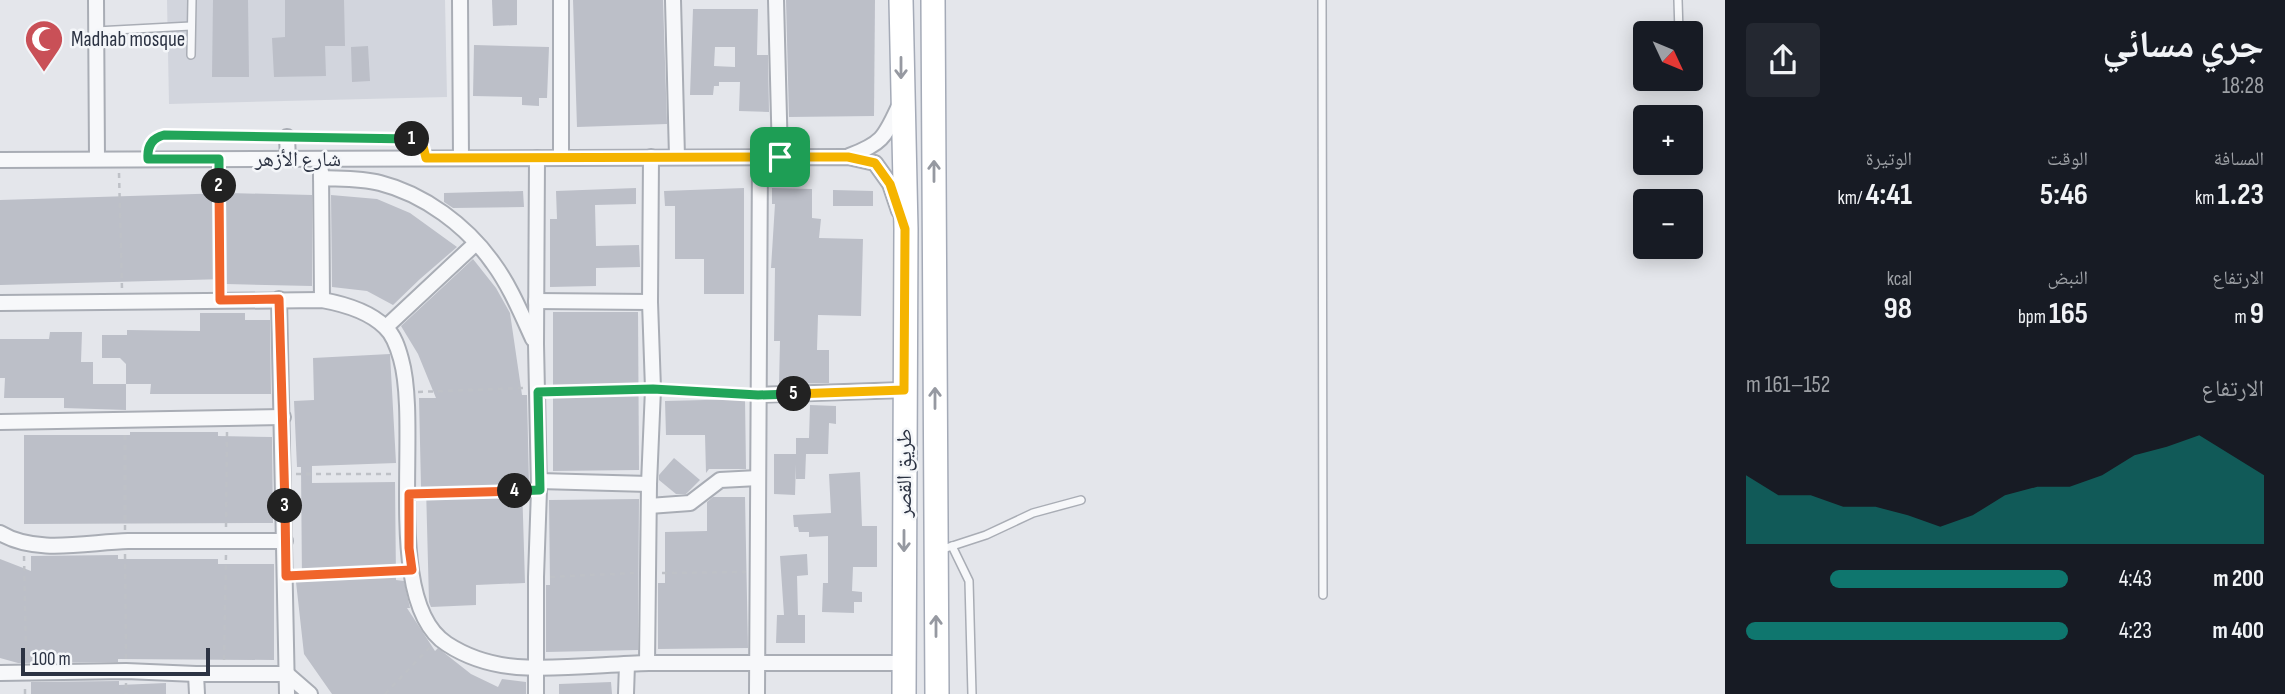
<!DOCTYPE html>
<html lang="ar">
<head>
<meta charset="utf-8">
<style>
	:root { --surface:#171b24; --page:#242831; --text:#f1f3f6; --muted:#9ea1a6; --accent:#0f766e }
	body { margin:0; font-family:"Sofia Sans Condensed","Noto Naskh Arabic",sans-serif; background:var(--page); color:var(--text); direction:rtl; height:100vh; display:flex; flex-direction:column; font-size:26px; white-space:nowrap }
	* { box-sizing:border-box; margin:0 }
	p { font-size:23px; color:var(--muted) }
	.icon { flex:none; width:38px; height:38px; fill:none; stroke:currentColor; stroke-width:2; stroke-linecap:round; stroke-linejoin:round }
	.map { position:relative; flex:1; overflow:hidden; direction:ltr }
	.details { display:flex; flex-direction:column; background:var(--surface); width:560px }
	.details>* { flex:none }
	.needle { width:46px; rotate:134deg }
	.tools { position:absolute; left:1633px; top:21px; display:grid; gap:14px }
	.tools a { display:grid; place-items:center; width:70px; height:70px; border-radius:7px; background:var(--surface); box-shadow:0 4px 18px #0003; font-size:35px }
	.scale { position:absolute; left:21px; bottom:18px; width:189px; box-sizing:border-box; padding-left:7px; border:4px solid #2c3343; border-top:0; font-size:19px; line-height:24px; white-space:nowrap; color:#2c3343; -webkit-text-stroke:5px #f4f6f9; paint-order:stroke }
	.pin { position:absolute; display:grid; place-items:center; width:60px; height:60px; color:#fff; margin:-30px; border-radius:14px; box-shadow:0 4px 10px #0006 }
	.km { position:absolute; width:35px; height:35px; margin:-18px; border-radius:50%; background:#222; color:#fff; font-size:19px; line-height:35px; text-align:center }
	.round { display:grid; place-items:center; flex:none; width:74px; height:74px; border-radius:7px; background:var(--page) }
	.headline { display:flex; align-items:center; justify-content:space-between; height:119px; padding:0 21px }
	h1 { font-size:38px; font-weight:700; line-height:52px }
	.metrics { display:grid; grid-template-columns:repeat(3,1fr); gap:10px; height:119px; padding:7px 21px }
	.metrics div { display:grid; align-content:center }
	.metrics b { font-size:30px; font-weight:700 }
	.metrics small { font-size:19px; font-weight:400 }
	.metrics p { font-size:19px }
	.chart { height:196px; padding:14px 21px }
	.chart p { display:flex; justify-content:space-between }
	.chart svg { width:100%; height:126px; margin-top:7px; fill:var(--accent); opacity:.7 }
	ul { padding:0 21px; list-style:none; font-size:23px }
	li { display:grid; grid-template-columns:112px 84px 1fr; align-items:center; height:52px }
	li i { height:18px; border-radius:9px; background:var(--accent) }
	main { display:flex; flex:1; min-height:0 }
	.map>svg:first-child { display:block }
	.built { fill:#d2d5dd }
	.building { fill:#bcbfc8; fill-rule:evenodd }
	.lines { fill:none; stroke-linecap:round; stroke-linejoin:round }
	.service-casing { stroke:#a9adb5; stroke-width:10 }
	.minor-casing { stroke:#a9adb5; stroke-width:18 }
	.primary-casing { stroke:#a4aab7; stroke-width:26 }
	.path { stroke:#bec1c7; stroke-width:2.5; stroke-dasharray:5 5; stroke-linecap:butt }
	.service { stroke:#f7f8fa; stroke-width:7 }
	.minor { stroke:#f7f8fa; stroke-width:14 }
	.primary { stroke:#fff; stroke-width:23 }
	.oneway { stroke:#9699a1 }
	.split-1-casing { stroke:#fff; stroke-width:14 }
	.split-2-casing { stroke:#fff; stroke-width:14 }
	.split-3-casing { stroke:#fff; stroke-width:14 }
	.split-4-casing { stroke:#fff; stroke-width:14 }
	.split-5-casing { stroke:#fff; stroke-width:14 }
	.split-6-casing { stroke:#fff; stroke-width:14 }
	.split-1 { stroke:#f5b400; stroke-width:9 }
	.split-2 { stroke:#22a559; stroke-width:9 }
	.split-3 { stroke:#f0652b; stroke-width:9 }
	.split-4 { stroke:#f0652b; stroke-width:9 }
	.split-5 { stroke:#22a559; stroke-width:9 }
	.split-6 { stroke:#f5b400; stroke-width:9 }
	.labels { text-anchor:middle; stroke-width:5; stroke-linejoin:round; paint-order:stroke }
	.poi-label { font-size:21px; fill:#2c3343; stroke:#f4f6f9; text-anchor:start }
	.street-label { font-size:21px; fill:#2c3343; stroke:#f4f6f9 }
</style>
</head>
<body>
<main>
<section class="details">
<div class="headline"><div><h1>جري مسائي</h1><p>18:28</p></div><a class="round"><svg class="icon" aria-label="share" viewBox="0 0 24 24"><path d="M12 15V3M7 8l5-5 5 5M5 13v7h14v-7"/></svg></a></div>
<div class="metrics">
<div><p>المسافة</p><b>1.23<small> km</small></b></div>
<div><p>الوقت</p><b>5:46</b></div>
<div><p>الوتيرة</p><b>4:41<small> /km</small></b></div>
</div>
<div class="metrics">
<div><p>الارتفاع</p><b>9<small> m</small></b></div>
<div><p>النبض</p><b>165<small> bpm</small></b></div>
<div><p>kcal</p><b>98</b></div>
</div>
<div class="chart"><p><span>الارتفاع</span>152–161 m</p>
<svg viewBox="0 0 160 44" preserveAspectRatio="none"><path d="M0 44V20L10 27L20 27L30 31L40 31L50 34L60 38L70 34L80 27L90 24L100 24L110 20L120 13L130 10L140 6L150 13L160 20V44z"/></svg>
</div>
<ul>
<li><b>200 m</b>4:43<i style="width:74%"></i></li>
<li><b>400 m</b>4:23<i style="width:100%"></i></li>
</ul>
</section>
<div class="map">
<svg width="1725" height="694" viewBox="0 0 1725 694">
	<rect width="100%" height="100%" fill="#e4e6eb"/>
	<path class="built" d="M 167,0 L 445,0 L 447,97 L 169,104 Z"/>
	<g class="building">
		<path d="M 213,0 L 248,0 L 249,77 L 212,77 Z"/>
		<path d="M 285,0 L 344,0 L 345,46 L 325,46 L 326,76 L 274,77 L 272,38 L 285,37 Z"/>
		<path d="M 492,0 L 517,0 L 517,25 L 493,26 Z"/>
		<path d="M 573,0 L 663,0 L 667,124 L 577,127 Z"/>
		<path d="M 786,0 L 875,0 L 874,116 L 789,117 Z"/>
		<path d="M 693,9 L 758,9 L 757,55 L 768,55 L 769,112 L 739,111 L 740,82 L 719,82 L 719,86 L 714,86 L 713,95 L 690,95 ZM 715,47 L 735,47 L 735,67 L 714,66 Z"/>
		<path d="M 474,45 L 549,47 L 547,98 L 539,98 L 539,106 L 522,105 L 522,97 L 473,96 Z"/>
		<path d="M 368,46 L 370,81 L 352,82 L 351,47 Z"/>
		<path d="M 636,188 L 636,204 L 595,205 L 596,246 L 639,245 L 640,267 L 596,268 L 596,286 L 550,287 L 550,219 L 557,219 L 556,191 Z"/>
		<path d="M 744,188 L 744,294 L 704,294 L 704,259 L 675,259 L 675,206 L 665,206 L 664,191 Z"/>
		<path d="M 772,188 L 812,189 L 812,218 L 821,219 L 819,238 L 863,239 L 861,316 L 818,315 L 817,350 L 829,350 L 829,383 L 779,384 L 780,341 L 774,341 L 775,268 L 771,268 L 775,204 L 772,204 Z"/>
		<path d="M 833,190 L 873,191 L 873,206 L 833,206 Z"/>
		<path d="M 523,191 L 524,207 L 453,208 L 444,202 L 444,193 Z"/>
		<path d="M 228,193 L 312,195 L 312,286 L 226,284 L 226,279 L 0,285 L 0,200 Z"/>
		<path d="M 331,195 L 377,199 L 410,213 L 457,247 L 420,279 L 393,305 L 367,291 L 332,287 Z"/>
		<path d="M 473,259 L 496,288 L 510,313 L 522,395 L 527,395 L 529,484 L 522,484 L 525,583 L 476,585 L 476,605 L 431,607 L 429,602 L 426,487 L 421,487 L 419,398 L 436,398 L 418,354 L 401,326 Z"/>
		<path d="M 553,312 L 638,312 L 639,470 L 553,471 Z"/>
		<path d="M 200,313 L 245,313 L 245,320 L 270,320 L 271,394 L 150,394 L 151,384 L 126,384 L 126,364 L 120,358 L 102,358 L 102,335 L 127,335 L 127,330 L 200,331 Z"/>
		<path d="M 50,332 L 82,332 L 81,362 L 93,362 L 93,384 L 126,384 L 126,410 L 64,408 L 64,398 L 4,398 L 5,378 L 0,378 L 0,339 L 49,339 Z"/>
		<path d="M 390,354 L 396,463 L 312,466 L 312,483 L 395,482 L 396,580 L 404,581 L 410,608 L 407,608 L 435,651 L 438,648 L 471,674 L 498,687 L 502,679 L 526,682 L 526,694 L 332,694 L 304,654 L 296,582 L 302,582 L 301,467 L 297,467 L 294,401 L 314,400 L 313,358 Z"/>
		<path d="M 745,399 L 746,469 L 709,469 L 706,473 L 705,435 L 666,435 L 665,401 Z"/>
		<path d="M 810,405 L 836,406 L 836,424 L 829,423 L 828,454 L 806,454 L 805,479 L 796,479 L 796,464 L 795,495 L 774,494 L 774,454 L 796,454 L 796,438 L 809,438 Z"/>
		<path d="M 130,432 L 218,432 L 218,436 L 272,437 L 273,523 L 24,524 L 24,435 L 130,435 Z"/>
		<path d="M 674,458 L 700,480 L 686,494 L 676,494 L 659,480 L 659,475 Z"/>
		<path d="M 860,472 L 862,526 L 877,526 L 877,567 L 853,567 L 852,591 L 862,592 L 862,602 L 854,602 L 854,613 L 822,612 L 823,583 L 828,583 L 828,536 L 809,537 L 809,532 L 799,532 L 798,527 L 794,527 L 793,515 L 831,513 L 829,474 Z"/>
		<path d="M 713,497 L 745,497 L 748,648 L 658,649 L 658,583 L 665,583 L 665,532 L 707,531 L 707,502 Z"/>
		<path d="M 639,499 L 638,650 L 546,652 L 546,585 L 550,585 L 549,500 Z"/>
		<path d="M 807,554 L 808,575 L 797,576 L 798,615 L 805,615 L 805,643 L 776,643 L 777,615 L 784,615 L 780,556 Z"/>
		<path d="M 118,555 L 118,559 L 218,559 L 218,564 L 274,564 L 274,660 L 118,659 L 118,662 L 18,663 L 0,658 L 0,559 L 31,571 L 31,556 Z"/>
		<path d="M 119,681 L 119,685 L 166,683 L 166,694 L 31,694 L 31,682 Z"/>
		<path d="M 611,682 L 612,694 L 559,694 L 559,684 Z"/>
	</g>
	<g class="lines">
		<g class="service-casing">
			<g id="service">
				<path d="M 1322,0 L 1323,595"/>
				<path d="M 1678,0 L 1679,33"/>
				<path d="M 96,31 L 191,26"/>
				<path d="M 191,55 L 192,0"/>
				<path d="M 148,159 C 147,146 152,138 164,135 L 412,139 L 423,146 L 426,158"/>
				<path d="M 952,546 L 969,581 L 972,694"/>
				<path d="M 940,550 L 986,535 L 1033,513 L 1081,500"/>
			</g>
		</g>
		<g class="minor-casing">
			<g id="minor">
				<path d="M 96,0 L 97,159"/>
				<path d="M 460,0 L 461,158"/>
				<path d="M 561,0 L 561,158"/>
				<path d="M 673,0 L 677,157"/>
				<path d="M 776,0 L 780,157"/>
				<path d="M 287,137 L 288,159"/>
				<path d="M 849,156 C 884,143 885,136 900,104"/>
				<path d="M 0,160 L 848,157 L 875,163 L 890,184 L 899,211"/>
				<path d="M 321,171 L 322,300"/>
				<path d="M 321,178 C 340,179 361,178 380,183 C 424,194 467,226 493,263 C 510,286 521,313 533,339"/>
				<path d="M 279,299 L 287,694"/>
				<path d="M 536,301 L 650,302"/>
				<path d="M 0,303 L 322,300 C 344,304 369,311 385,327 C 394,335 398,348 401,359 C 421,429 382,603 447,644 C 467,657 493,665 517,667 C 558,670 607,664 649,663 C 734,663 819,663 903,663"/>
				<path d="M 386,327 L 476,243"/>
				<path d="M 758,395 L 904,390"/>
				<path d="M 0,422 L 283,417"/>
				<path d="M 539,481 L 649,484"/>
				<path d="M 649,506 L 690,503 L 720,480 L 758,478"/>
				<path d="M 0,533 C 36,555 88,542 128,541 C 180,541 233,541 285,541"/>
				<path d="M 647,663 L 649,484 L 653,389 L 650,302 L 651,157"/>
				<path d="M 0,673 L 126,671 L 196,674 L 287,674 L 310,694"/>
				<path d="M 196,674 L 197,694"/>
				<path d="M 536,694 L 536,577 L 539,490 L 536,344 L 537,158"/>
				<path d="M 626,694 L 627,664"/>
				<path d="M 757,694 L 760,157"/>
			</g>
		</g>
		<g class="primary-casing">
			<g id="primary">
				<path d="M 901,0 L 906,229 L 904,694"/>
				<path d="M 933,0 L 937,694"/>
			</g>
		</g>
		<g class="path">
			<path d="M 119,173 L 122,289"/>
			<path d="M 219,173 L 220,288"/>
			<path d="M 667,390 L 745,394"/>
			<path d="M 548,391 L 640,389"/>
			<path d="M 418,392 L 524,388"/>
			<path d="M 296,474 L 394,474"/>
			<path d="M 420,493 L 526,491"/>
			<path d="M 226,527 L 227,432"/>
			<path d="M 125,530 L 125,431"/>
			<path d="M 125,554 L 126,659"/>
			<path d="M 24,556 L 26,658"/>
			<path d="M 662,573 L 746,572"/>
			<path d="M 296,576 L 398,571"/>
			<path d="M 550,577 L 634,573"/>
			<path d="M 224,660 L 226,554"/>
			<path d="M 126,683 L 126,694"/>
			<path d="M 25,694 L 25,686"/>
			<path d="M 385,694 L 432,645"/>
		</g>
		<use href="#service" class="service"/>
		<use href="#minor" class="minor"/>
		<use href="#primary" class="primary"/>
	</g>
	<defs><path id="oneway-shaft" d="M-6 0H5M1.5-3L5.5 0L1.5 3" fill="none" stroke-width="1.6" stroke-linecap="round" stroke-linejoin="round" transform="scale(1.75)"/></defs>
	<g class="oneway">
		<use href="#oneway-shaft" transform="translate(901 68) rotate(90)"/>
		<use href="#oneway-shaft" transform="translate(934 171) rotate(-90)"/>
		<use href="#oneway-shaft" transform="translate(935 398) rotate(-90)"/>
		<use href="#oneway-shaft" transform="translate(904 541) rotate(90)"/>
		<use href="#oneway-shaft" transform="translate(936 626) rotate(-90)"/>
	</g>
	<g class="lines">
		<g class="split-1-casing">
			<path id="split-1" d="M 412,139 L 423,146 L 426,158 L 780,157"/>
		</g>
		<g class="split-2-casing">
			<path id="split-2" d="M 219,186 L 219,159 L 148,159 C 147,146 152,138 164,135 L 412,139"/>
		</g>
		<g class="split-3-casing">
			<path id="split-3" d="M 219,186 L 220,300 L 279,299 L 285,506"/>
		</g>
		<g class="split-4-casing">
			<path id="split-4" d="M 285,506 L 286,576 L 412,570 L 409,548 L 409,494 L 515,491"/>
		</g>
		<g class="split-5-casing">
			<path id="split-5" d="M 515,491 L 540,490 L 538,392 L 653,389 L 758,395 L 794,394"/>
		</g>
		<g class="split-6-casing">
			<path id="split-6" d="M 780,157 L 848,157 L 875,163 L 890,184 L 905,229 L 904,390 L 794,394"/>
		</g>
		<use href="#split-1" class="split-1"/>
		<use href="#split-2" class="split-2"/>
		<use href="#split-3" class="split-3"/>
		<use href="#split-4" class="split-4"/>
		<use href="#split-5" class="split-5"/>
		<use href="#split-6" class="split-6"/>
	</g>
	<defs>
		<g id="mosque-pin" transform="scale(2.0125)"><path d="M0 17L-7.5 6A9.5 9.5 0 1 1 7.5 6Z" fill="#c95057" stroke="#f4f6f9"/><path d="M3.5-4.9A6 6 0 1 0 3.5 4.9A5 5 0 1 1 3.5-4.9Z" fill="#fff"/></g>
	</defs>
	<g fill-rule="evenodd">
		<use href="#mosque-pin" x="44" y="39"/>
	</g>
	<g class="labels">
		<g class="poi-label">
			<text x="71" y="46">Madhab mosque</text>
		</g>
		<g class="street-label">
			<text x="298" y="166">شارع الأزهر</text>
			<text transform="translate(904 473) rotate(-90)" y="7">طريق القصر</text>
		</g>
	</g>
</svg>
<div class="tools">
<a><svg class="needle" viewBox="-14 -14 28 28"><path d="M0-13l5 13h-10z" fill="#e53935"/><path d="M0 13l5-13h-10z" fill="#9ea1a6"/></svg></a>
<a>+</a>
<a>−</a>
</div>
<div class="scale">100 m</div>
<div class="pin" style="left:780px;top:157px;background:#1e9e55"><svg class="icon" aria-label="arrive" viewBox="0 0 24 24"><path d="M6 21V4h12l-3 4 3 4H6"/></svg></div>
<b class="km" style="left:412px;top:139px">1</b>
<b class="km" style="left:219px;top:186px">2</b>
<b class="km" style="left:285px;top:506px">3</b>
<b class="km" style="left:515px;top:491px">4</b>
<b class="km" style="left:794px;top:394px">5</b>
</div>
</main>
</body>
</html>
